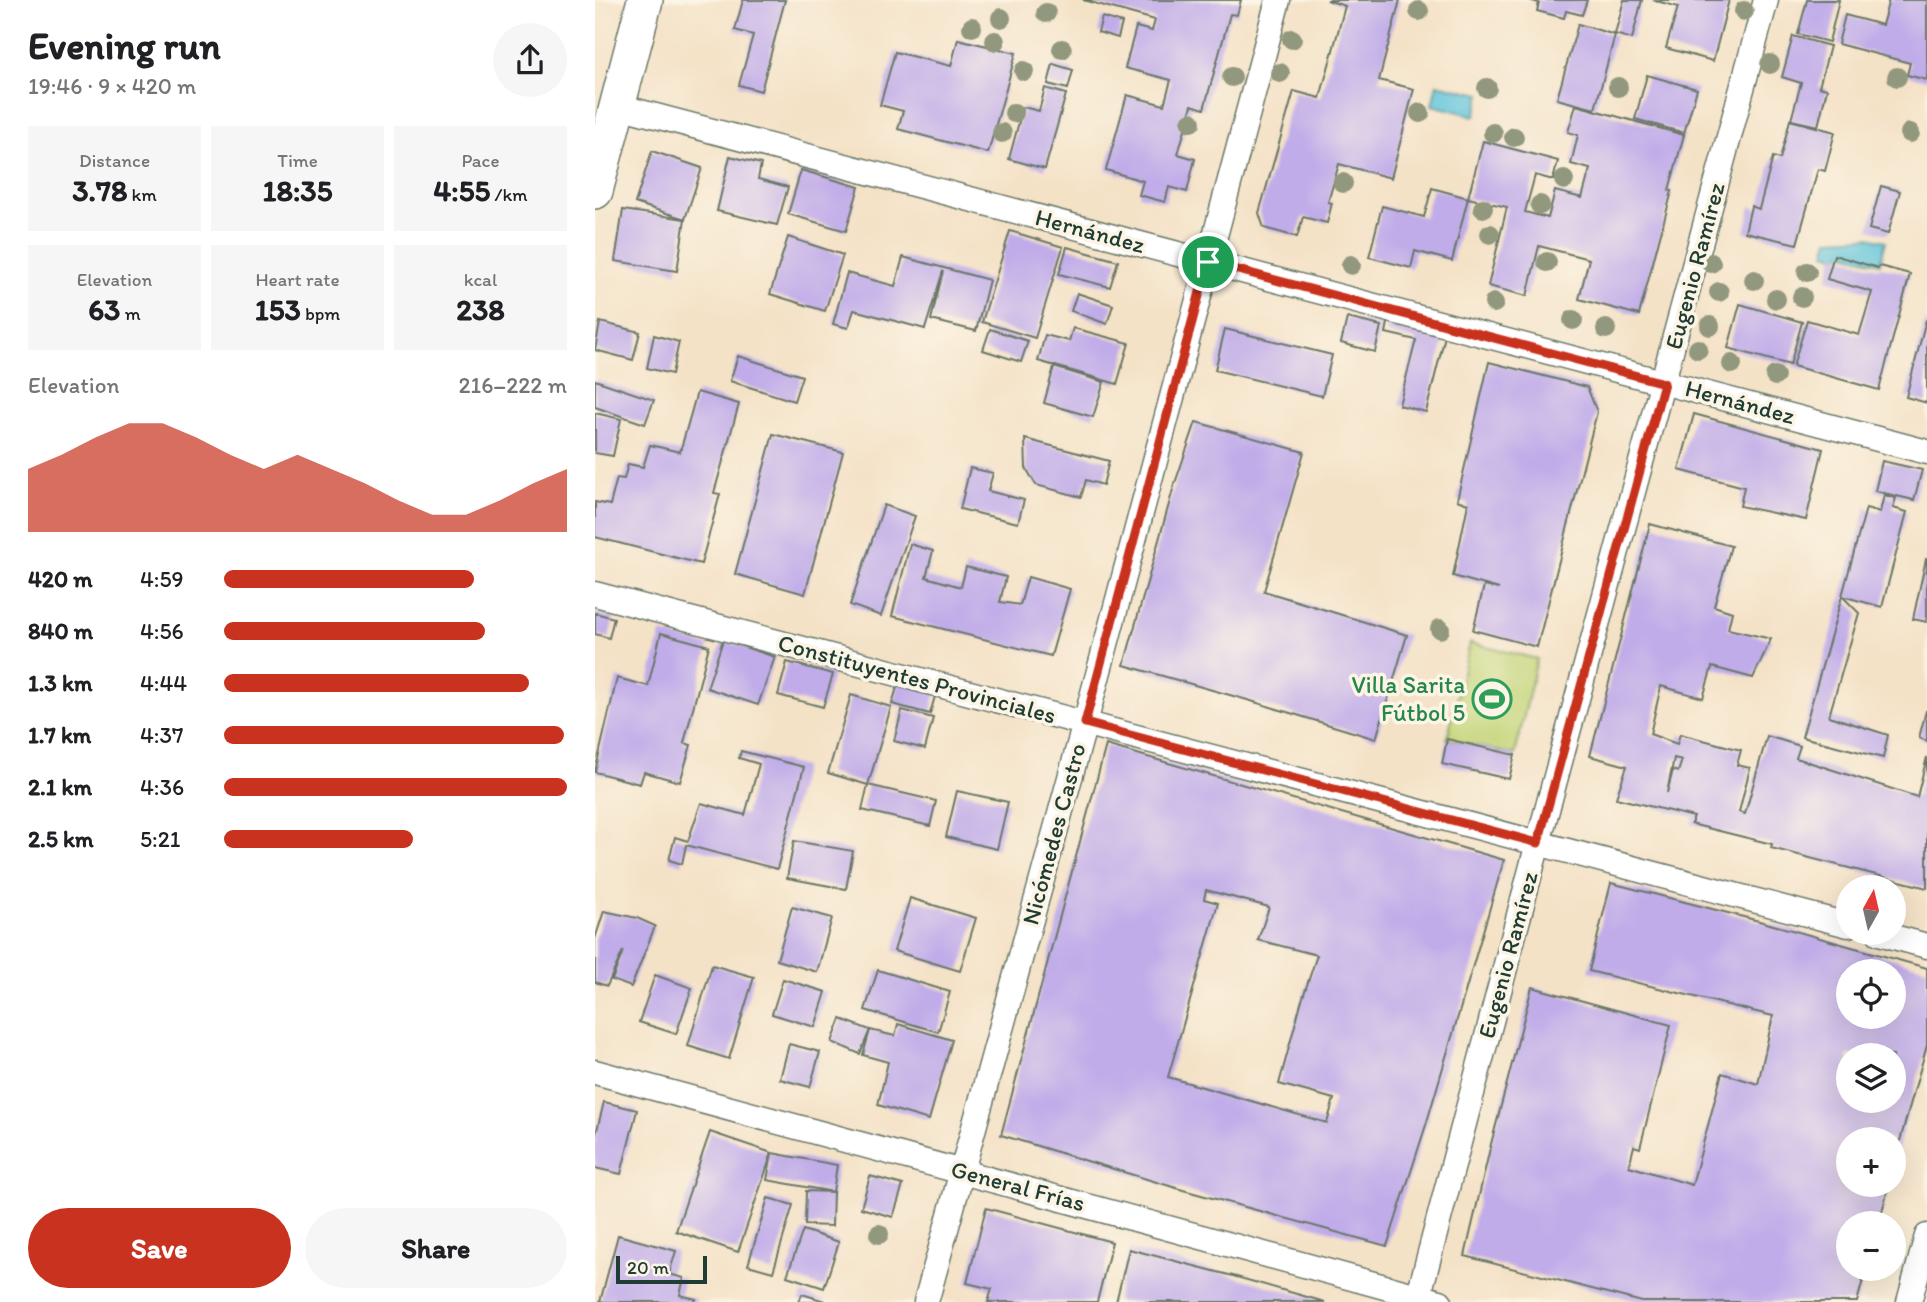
<!DOCTYPE html>
<html lang="en">
<head>
<meta charset="utf-8">
<style>
	:root { --surface:#fff; --page:#f6f6f6; --text:#202124; --muted:#757577; --accent:#c8321e }
	body { margin:0; font-family:Itim,sans-serif; background:var(--page); color:var(--text); height:100vh; display:flex; flex-direction:column; font-size:26px; white-space:nowrap }
	* { box-sizing:border-box; margin:0 }
	p { font-size:23px; color:var(--muted) }
	.icon { flex:none; width:38px; height:38px; fill:none; stroke:currentColor; stroke-width:2; stroke-linecap:round; stroke-linejoin:round }
	.map { position:relative; flex:1; overflow:hidden }
	.side { display:flex; flex-direction:column; background:var(--surface); width:595px }
	.side>* { flex:none }
	.needle { width:46px; rotate:8deg }
	.tools { position:absolute; left:1241px; top:875px; display:grid; gap:14px }
	.tools a { display:grid; place-items:center; width:70px; height:70px; border-radius:50%; background:var(--surface); box-shadow:0 7px 28px #0002; font-size:35px }
	.scale { position:absolute; left:21px; bottom:18px; width:91px; box-sizing:border-box; padding-left:7px; border:4px solid #1f3d34; border-top:0; font-size:19px; line-height:24px; white-space:nowrap; color:#1f3d34; -webkit-text-stroke:5px #fcf5e5; paint-order:stroke }
	.pin { position:absolute; display:grid; place-items:center; width:60px; height:60px; color:#fff; margin:-30px; border:4px solid #fff; border-radius:50%; box-shadow:0 2px 7px #0007 }
	.round { display:grid; place-items:center; flex:none; width:74px; height:74px; border-radius:37px; background:var(--page) }
	.summary { display:flex; align-items:center; justify-content:space-between; height:119px; padding:0 28px }
	h1 { font-size:38px; font-weight:800; line-height:52px }
	.metrics { display:grid; grid-template-columns:repeat(3,1fr); gap:10px; height:119px; padding:7px 28px }
	.metrics div { display:grid; align-content:center; border-radius:0px; background:var(--page); text-align:center }
	.metrics b { font-size:30px; font-weight:800 }
	.metrics small { font-size:19px; font-weight:400 }
	.metrics p { font-size:19px }
	.chart { height:196px; padding:14px 28px }
	.chart p { display:flex; justify-content:space-between }
	.chart svg { width:100%; height:126px; margin-top:7px; fill:var(--accent); opacity:.7 }
	.primary-button { display:flex; gap:14px; margin-top:auto; padding:14px 28px }
	.primary-button a { flex:1; height:80px; border-radius:42px; background:var(--accent); color:#fff; font-size:28px; font-weight:800; line-height:80px; text-align:center }
	.primary-button a+a { background:var(--page); color:var(--text) }
	ul { padding:0 28px; list-style:none; font-size:23px }
	li { display:grid; grid-template-columns:112px 84px 1fr; align-items:center; height:52px }
	li i { height:18px; border-radius:9px; background:var(--accent) }
	main { display:flex; flex:1; min-height:0 }
	.map>svg:first-child { display:block }
	.green { fill:#c2d477; stroke:#708856; stroke-width:2 }
	.water { fill:#5ec4db; stroke:#3e8088; stroke-width:2 }
	.building { fill:#c0ace9; fill-rule:evenodd }
	.lines { fill:none; stroke-linecap:round; stroke-linejoin:round }
	.minor-casing { stroke:#6a7767; stroke-width:27 }
	.secondary-casing { stroke:#6a7767; stroke-width:38 }
	.minor { stroke:#fff; stroke-width:24 }
	.secondary { stroke:#fff; stroke-width:35 }
	.tree { fill:#91987d }
	.route-casing { stroke:#fff; stroke-width:14 }
	.route { stroke:#c8321e; stroke-width:9 }
	.labels { text-anchor:middle; stroke-width:7; stroke-linejoin:round; paint-order:stroke }
	.street-label { font-size:24px; fill:#1f3d34; stroke:#fcf5e5 }
	.leisure-label { font-size:24px; fill:#27864d; stroke:#fcf5e5; text-anchor:end }
</style>
</head>
<body>
<main>
<section class="side">
<div class="summary"><div><h1>Evening run</h1><p>19:46 · 9 × 420 m</p></div><a class="round"><svg class="icon" aria-label="share" viewBox="0 0 24 24"><path d="M12 15V3M7 8l5-5 5 5M5 13v7h14v-7"/></svg></a></div>
<div class="metrics">
<div><p>Distance</p><b>3.78<small> km</small></b></div>
<div><p>Time</p><b>18:35</b></div>
<div><p>Pace</p><b>4:55<small> /km</small></b></div>
</div>
<div class="metrics">
<div><p>Elevation</p><b>63<small> m</small></b></div>
<div><p>Heart rate</p><b>153<small> bpm</small></b></div>
<div><p>kcal</p><b>238</b></div>
</div>
<div class="chart"><p><span>Elevation</span>216–222 m</p>
<svg viewBox="0 0 160 44" preserveAspectRatio="none"><path d="M0 44V22L10 17L20 11L30 6L40 6L50 11L60 17L70 22L80 17L90 22L100 27L110 33L120 38L130 38L140 33L150 27L160 22V44z"/></svg>
</div>
<ul>
<li><b>420 m</b>4:59<i style="width:73%"></i></li>
<li><b>840 m</b>4:56<i style="width:76%"></i></li>
<li><b>1.3 km</b>4:44<i style="width:89%"></i></li>
<li><b>1.7 km</b>4:37<i style="width:99%"></i></li>
<li><b>2.1 km</b>4:36<i style="width:100%"></i></li>
<li><b>2.5 km</b>5:21<i style="width:55%"></i></li>
</ul>
<div class="primary-button"><a>Save</a><a>Share</a></div>
</section>
<div class="map">
<svg width="1332" height="1302" viewBox="0 0 1332 1302">
	<rect width="100%" height="100%" fill="#fcf5e5"/>
	<filter id="ink" filterUnits="userSpaceOnUse"><feTurbulence type="fractalNoise" baseFrequency=".0143" numOctaves="2"/><feDisplacementMap in="SourceGraphic" scale="14" xChannelSelector="R" yChannelSelector="G"/><feConvolveMatrix kernelMatrix="1 2 1 2 8 2 1 2 1" color-interpolation-filters="sRGB"/></filter>
	<filter id="wash" filterUnits="userSpaceOnUse"><feTurbulence type="fractalNoise" baseFrequency=".00686" numOctaves="4" result="noise"/><feDisplacementMap in="SourceGraphic" scale="28" xChannelSelector="R" yChannelSelector="G"/><feGaussianBlur stdDeviation="1.57" result="paint"/><feColorMatrix in="noise" values="0 0 0 0 0 0 0 0 0 0 0 0 0 0 0 0 0 1.4 0 .05"/><feComposite in="paint" operator="in"/></filter>
	<g filter="url(#wash)">
		<rect width="100%" height="100%" fill="#f4e2c7"/>
		<path class="green" d="M 875,643 L 942,659 L 920,755 L 852,739 Z"/>
		<g class="water">
			<path d="M 842,84 L 886,94 L 880,116 L 837,105 Z"/>
			<path d="M 1274,237 L 1291,241 L 1285,263 L 1246,253 L 1244,257 L 1230,253 L 1234,239 Z"/>
		</g>
		<g id="blocks">
			<g class="building">
				<path d="M 148,0 L 190,0 L 166,91 L 144,85 L 158,35 L 140,30 Z"/>
				<path d="M 488,0 L 646,0 L 642,15 L 635,14 L 609,109 L 597,105 L 583,154 L 600,159 L 592,192 L 574,187 L 570,202 L 544,195 L 548,181 L 511,170 L 532,95 L 569,105 L 576,80 L 530,68 L 541,27 L 557,31 L 560,20 Z"/>
				<path d="M 732,0 L 805,0 L 784,80 L 819,89 L 796,178 L 744,164 L 733,202 L 737,203 L 732,223 L 708,217 L 702,237 L 669,228 L 664,213 L 699,91 L 725,98 L 750,6 Z"/>
				<path d="M 934,0 L 992,0 L 987,15 L 971,11 L 969,18 L 942,11 L 944,3 Z"/>
				<path d="M 1029,0 L 1047,0 L 1037,39 L 1020,34 Z"/>
				<path d="M 1058,0 L 1134,0 L 1118,61 L 1071,48 L 1083,7 Z"/>
				<path d="M 1212,0 L 1244,0 L 1234,42 L 1203,34 Z"/>
				<path d="M 1294,0 L 1332,0 L 1332,80 L 1312,75 L 1315,63 L 1243,44 L 1250,15 L 1287,25 Z"/>
				<path d="M 507,17 L 527,23 L 523,38 L 503,32 Z"/>
				<path d="M 983,24 L 1020,35 L 1000,109 L 962,99 Z"/>
				<path d="M 1198,36 L 1235,46 L 1224,87 L 1232,89 L 1223,126 L 1196,120 L 1206,83 L 1187,77 Z"/>
				<path d="M 363,39 L 421,53 L 393,153 L 303,129 L 308,111 L 285,105 L 300,52 L 356,66 Z"/>
				<path d="M 458,64 L 478,70 L 473,89 L 453,84 Z"/>
				<path d="M 1052,75 L 1102,89 L 1089,133 L 1040,119 Z"/>
				<path d="M 450,88 L 471,94 L 450,169 L 414,159 L 428,107 L 444,111 Z"/>
				<path d="M 981,105 L 1089,135 L 1074,190 L 1077,191 L 1044,315 L 984,299 L 994,259 L 944,246 L 932,296 L 893,286 L 912,207 L 873,198 L 888,141 L 963,161 L 958,180 L 940,175 L 930,212 L 953,218 L 960,191 L 987,198 L 995,169 L 976,164 L 983,135 L 973,132 Z"/>
				<path d="M 1195,120 L 1240,132 L 1230,171 L 1223,169 L 1202,244 L 1150,232 L 1156,206 L 1164,209 L 1178,157 L 1185,159 Z"/>
				<path d="M 57,151 L 107,168 L 90,219 L 40,203 Z"/>
				<path d="M 135,156 L 166,164 L 163,179 L 193,187 L 182,225 L 122,211 Z"/>
				<path d="M 206,170 L 264,187 L 251,231 L 193,214 Z"/>
				<path d="M 1286,186 L 1305,191 L 1293,234 L 1274,229 Z"/>
				<path d="M 837,188 L 873,198 L 857,261 L 820,251 L 816,268 L 774,257 L 787,206 L 829,217 Z"/>
				<path d="M 28,210 L 90,219 L 82,271 L 20,261 Z"/>
				<path d="M 415,231 L 468,247 L 440,338 L 387,322 Z"/>
				<path d="M 193,237 L 248,255 L 230,311 L 175,294 Z"/>
				<path d="M 472,247 L 523,261 L 515,287 L 464,274 Z"/>
				<path d="M 1239,255 L 1283,268 L 1284,266 L 1315,274 L 1284,390 L 1198,366 L 1212,320 L 1264,335 L 1277,292 L 1232,279 Z"/>
				<path d="M 308,257 L 394,280 L 381,331 L 336,320 L 348,271 L 330,329 L 259,310 L 253,328 L 238,324 L 252,273 L 300,286 Z"/>
				<path d="M 482,293 L 518,305 L 512,324 L 476,311 Z"/>
				<path d="M 1145,304 L 1207,322 L 1195,365 L 1133,348 Z"/>
				<path d="M 752,318 L 786,326 L 780,352 L 746,343 Z"/>
				<path d="M 794,318 L 851,332 L 831,412 L 804,405 L 821,340 L 791,333 Z"/>
				<path d="M 1331,320 L 1332,320 L 1332,403 L 1311,397 Z"/>
				<path d="M 5,322 L 45,332 L 38,360 L 0,350 Z"/>
				<path d="M 478,328 L 534,343 L 522,384 L 443,361 L 450,335 L 474,341 Z"/>
				<path d="M 395,329 L 433,341 L 426,362 L 388,350 Z"/>
				<path d="M 630,329 L 737,355 L 727,396 L 620,370 Z"/>
				<path d="M 59,335 L 84,342 L 77,374 L 52,368 Z"/>
				<path d="M 143,356 L 207,376 L 199,401 L 135,381 Z"/>
				<path d="M 894,362 L 992,387 L 1002,412 L 942,647 L 878,630 L 889,586 L 904,589 L 858,576 L 873,504 L 862,500 Z"/>
				<path d="M 459,367 L 509,382 L 498,417 L 449,403 Z"/>
				<path d="M 0,380 L 59,400 L 50,424 L 0,407 Z"/>
				<path d="M 102,392 L 144,404 L 119,493 L 125,494 L 106,564 L 0,537 L 0,502 L 15,505 L 22,478 L 29,479 L 33,464 L 48,467 L 55,445 L 85,452 Z"/>
				<path d="M 0,413 L 26,419 L 18,456 L 0,453 Z"/>
				<path d="M 1099,414 L 1228,449 L 1211,520 L 1145,506 L 1149,487 L 1084,470 Z"/>
				<path d="M 601,422 L 709,452 L 669,591 L 812,635 L 781,739 L 656,701 L 529,665 L 579,486 Z"/>
				<path d="M 178,434 L 248,452 L 210,594 L 140,574 Z"/>
				<path d="M 430,439 L 514,461 L 508,485 L 491,480 L 486,497 L 441,485 L 431,468 Z"/>
				<path d="M 1287,461 L 1327,470 L 1319,500 L 1280,491 Z"/>
				<path d="M 375,468 L 398,473 L 393,491 L 429,500 L 423,523 L 365,509 Z"/>
				<path d="M 1289,495 L 1301,498 L 1298,508 L 1312,512 L 1287,607 L 1247,596 L 1271,508 L 1285,512 Z"/>
				<path d="M 289,505 L 320,516 L 286,616 L 255,605 Z"/>
				<path d="M 1055,524 L 1136,546 L 1119,606 L 1137,612 L 1133,629 L 1176,639 L 1158,678 L 1117,667 L 1108,698 L 1066,686 L 1055,734 L 1082,744 L 1085,734 L 1146,750 L 1142,765 L 1155,768 L 1144,812 L 1150,814 L 1172,736 L 1205,746 L 1201,758 L 1322,797 L 1332,757 L 1332,888 L 1176,848 L 1177,844 L 1096,824 L 1099,817 L 1021,798 L 1032,766 L 995,756 ZM 1079,758 L 1087,760 L 1083,772 L 1078,770 L 1072,793 Z"/>
				<path d="M 315,544 L 338,551 L 331,577 L 366,587 L 371,567 L 411,577 L 405,602 L 425,605 L 433,577 L 475,589 L 456,656 L 297,616 Z"/>
				<path d="M 1331,559 L 1332,559 L 1332,622 L 1318,619 Z"/>
				<path d="M 1247,596 L 1264,613 L 1234,716 L 1293,735 L 1288,758 L 1207,737 Z"/>
				<path d="M 0,613 L 19,618 L 14,638 L 0,634 Z"/>
				<path d="M 66,633 L 114,646 L 89,743 L 96,745 L 85,782 L 49,772 L 45,784 L 0,772 L 22,678 L 53,686 Z"/>
				<path d="M 128,640 L 180,657 L 163,705 L 112,688 Z"/>
				<path d="M 192,662 L 238,674 L 228,707 L 183,695 Z"/>
				<path d="M 305,678 L 342,689 L 335,714 L 297,704 Z"/>
				<path d="M 256,695 L 296,707 L 273,785 L 233,773 Z"/>
				<path d="M 307,710 L 338,718 L 330,749 L 299,741 Z"/>
				<path d="M 1331,711 L 1332,711 L 1332,741 L 1324,738 Z"/>
				<path d="M 852,739 L 920,755 L 914,779 L 847,764 Z"/>
				<path d="M 511,745 L 909,860 L 831,1125 L 792,1246 L 588,1190 L 406,1135 ZM 611,890 L 674,907 L 663,940 L 722,955 L 706,1003 L 684,1084 L 739,1099 L 732,1123 L 573,1077 L 623,903 L 609,899 Z"/>
				<path d="M 146,751 L 209,767 L 182,869 L 91,845 L 87,864 L 74,860 L 80,837 L 93,841 L 106,803 L 150,815 L 164,764 L 144,758 Z"/>
				<path d="M 273,785 L 341,801 L 335,826 L 267,810 Z"/>
				<path d="M 362,791 L 413,802 L 402,849 L 351,837 Z"/>
				<path d="M 199,841 L 258,851 L 251,889 L 192,878 Z"/>
				<path d="M 1016,883 L 1164,921 L 1332,968 L 1332,1045 L 1299,1162 L 1298,1139 L 1253,1139 L 1253,1185 L 1294,1185 L 1284,1223 L 1253,1223 L 1253,1269 L 1271,1269 L 1262,1302 L 1047,1302 L 870,1256 L 896,1144 L 937,987 L 1076,1025 L 1045,1148 L 1039,1146 L 1034,1166 L 1097,1185 L 1127,1073 L 1163,1084 L 1178,1016 L 994,971 ZM 1253,971 L 1298,971 L 1298,1017 L 1253,1017 ZM 1253,1055 L 1298,1055 L 1298,1101 L 1253,1101 Z"/>
				<path d="M 315,898 L 381,918 L 365,971 L 299,951 Z"/>
				<path d="M 197,907 L 237,918 L 222,972 L 182,960 Z"/>
				<path d="M 9,911 L 42,918 L 60,926 L 36,987 L 17,980 L 28,951 L 12,986 L 0,982 L 0,939 Z"/>
				<path d="M 117,965 L 159,977 L 134,1059 L 93,1046 Z"/>
				<path d="M 283,970 L 355,992 L 343,1032 L 270,1010 Z"/>
				<path d="M 60,975 L 97,988 L 81,1034 L 44,1022 Z"/>
				<path d="M 188,979 L 231,992 L 220,1027 L 177,1014 Z"/>
				<path d="M 246,1019 L 275,1030 L 265,1054 L 237,1042 Z"/>
				<path d="M 303,1024 L 357,1040 L 334,1120 L 283,1105 L 293,1062 L 268,1055 L 275,1030 L 300,1036 Z"/>
				<path d="M 194,1044 L 225,1052 L 215,1087 L 185,1079 Z"/>
				<path d="M 9,1102 L 42,1110 L 26,1174 L 0,1168 L 0,1138 Z"/>
				<path d="M 115,1132 L 177,1153 L 242,1165 L 238,1192 L 237,1226 L 210,1225 L 211,1191 L 238,1192 L 172,1180 L 177,1153 L 143,1252 L 81,1231 Z"/>
				<path d="M 275,1176 L 308,1185 L 298,1217 L 266,1208 Z"/>
				<path d="M 173,1198 L 198,1205 L 178,1272 L 153,1265 Z"/>
				<path d="M 391,1208 L 517,1242 L 502,1302 L 393,1302 L 397,1289 L 372,1283 Z"/>
				<path d="M 208,1230 L 244,1242 L 229,1288 L 192,1276 Z"/>
				<path d="M 23,1235 L 81,1251 L 74,1274 L 89,1278 L 85,1295 L 101,1299 L 100,1302 L 5,1302 Z"/>
				<path d="M 534,1249 L 638,1276 L 730,1302 L 521,1302 Z"/>
				<path d="M 207,1294 L 230,1301 L 230,1302 L 204,1302 Z"/>
			</g>
		</g>
	</g>
	<g filter="url(#ink)">
		<use href="#blocks" fill-opacity="0" stroke="#6a7767" stroke-width="2"/>
		<g class="lines">
			<g class="minor-casing">
				<g id="minor">
					<path d="M 23,106 L 1332,452"/>
					<path d="M 0,594 L 1253,925"/>
					<path d="M 1284,933 L 1332,946"/>
					<path d="M 0,1072 L 845,1302"/>
					<path d="M 331,1302 L 490,723 L 683,0"/>
					<path d="M 822,1302 L 943,843 L 1171,0"/>
					<path d="M 1314,1302 L 1332,1236"/>
				</g>
			</g>
			<g class="secondary-casing">
				<path id="secondary" d="M 0,191 L 50,0"/>
			</g>
			<use href="#minor" class="minor"/>
			<use href="#secondary" class="secondary"/>
		</g>
		<g class="tree">
			<circle cx="824" cy="11" r="10"/>
			<circle cx="1149" cy="11" r="10"/>
			<circle cx="451" cy="13" r="10"/>
			<circle cx="406" cy="18" r="10"/>
			<circle cx="377" cy="27" r="10"/>
			<circle cx="697" cy="39" r="10"/>
			<circle cx="400" cy="41" r="10"/>
			<circle cx="467" cy="49" r="10"/>
			<circle cx="1175" cy="64" r="10"/>
			<circle cx="429" cy="71" r="10"/>
			<circle cx="685" cy="73" r="10"/>
			<circle cx="637" cy="77" r="10"/>
			<circle cx="1302" cy="77" r="10"/>
			<circle cx="1023" cy="87" r="10"/>
			<circle cx="892" cy="88" r="10"/>
			<circle cx="419" cy="113" r="10"/>
			<circle cx="825" cy="113" r="10"/>
			<circle cx="596" cy="122" r="10"/>
			<circle cx="407" cy="133" r="10"/>
			<circle cx="898" cy="133" r="10"/>
			<circle cx="1315" cy="133" r="10"/>
			<circle cx="919" cy="137" r="10"/>
			<circle cx="969" cy="180" r="10"/>
			<circle cx="748" cy="183" r="10"/>
			<circle cx="945" cy="205" r="10"/>
			<circle cx="888" cy="208" r="10"/>
			<circle cx="895" cy="234" r="10"/>
			<circle cx="952" cy="262" r="10"/>
			<circle cx="1116" cy="263" r="10"/>
			<circle cx="756" cy="265" r="10"/>
			<circle cx="1212" cy="272" r="10"/>
			<circle cx="1159" cy="280" r="10"/>
			<circle cx="1124" cy="292" r="10"/>
			<circle cx="1207" cy="297" r="10"/>
			<circle cx="1181" cy="299" r="10"/>
			<circle cx="899" cy="303" r="10"/>
			<circle cx="978" cy="320" r="10"/>
			<circle cx="1115" cy="326" r="10"/>
			<circle cx="1011" cy="329" r="10"/>
			<circle cx="1103" cy="349" r="10"/>
			<circle cx="1137" cy="364" r="10"/>
			<circle cx="1180" cy="376" r="10"/>
			<circle cx="845" cy="629" r="10"/>
			<circle cx="284" cy="1234" r="10"/>
		</g>
	</g>
	<g class="lines" filter="url(#ink)">
		<g class="route-casing">
			<path id="route" d="M 613,262 L 1069,383 L 943,843 L 490,723 Z"/>
		</g>
		<use href="#route" class="route"/>
	</g>
	<defs>
		<g id="stadium-ring" transform="scale(2.0125)"><circle r="9.5" fill="#fcf5e5" stroke="#2e9e5b" stroke-width="1.5"/><path d="M0-5a6.5 5 0 1 0 0 10a6.5 5 0 1 0 0-10ZM-3.5-1.8h7v3.6h-7Z" fill="#2e9e5b"/></g>
	</defs>
	<g fill-rule="evenodd">
		<use href="#stadium-ring" x="897" y="699"/>
	</g>
	<g class="labels">
		<g class="street-label">
			<text transform="translate(495 231) rotate(15)" y="8">Hernández</text>
			<text transform="translate(1100 266) rotate(-75)" y="8">Eugenio Ramírez</text>
			<text transform="translate(1145 402) rotate(15)" y="8">Hernández</text>
			<text transform="translate(322 679) rotate(15)" y="8">Constituyentes Provinciales</text>
			<text transform="translate(459 834) rotate(-75)" y="8">Nicómedes Castro</text>
			<text transform="translate(913 955) rotate(-75)" y="8">Eugenio Ramírez</text>
			<text transform="translate(423 1186) rotate(15)" y="8">General Frías</text>
		</g>
		<g class="leisure-label">
			<text x="870" y="693">Villa Sarita<tspan x="870" dy="28">Fútbol 5</tspan></text>
		</g>
	</g>
</svg>
<div class="tools">
<a><svg class="needle" viewBox="-14 -14 28 28"><path d="M0-13l5 13h-10z" fill="#e53935"/><path d="M0 13l5-13h-10z" fill="#757577"/></svg></a>
<a><svg class="icon" aria-label="locate" viewBox="0 0 24 24"><circle cx="12" cy="12" r="6"/><path d="M12 2v4M12 18v4M2 12h4M18 12h4"/></svg></a>
<a><svg class="icon" aria-label="layers" viewBox="0 0 24 24"><path d="M12 4l9 5-9 5-9-5zM3 14l9 5 9-5"/></svg></a>
<a>+</a>
<a>−</a>
</div>
<div class="scale">20 m</div>
<div class="pin" style="left:613px;top:262px;background:#1e9e55"><svg class="icon" aria-label="arrive" viewBox="0 0 24 24"><path d="M6 21V4h12l-3 4 3 4H6"/></svg></div>
</div>
</main>
</body>
</html>
